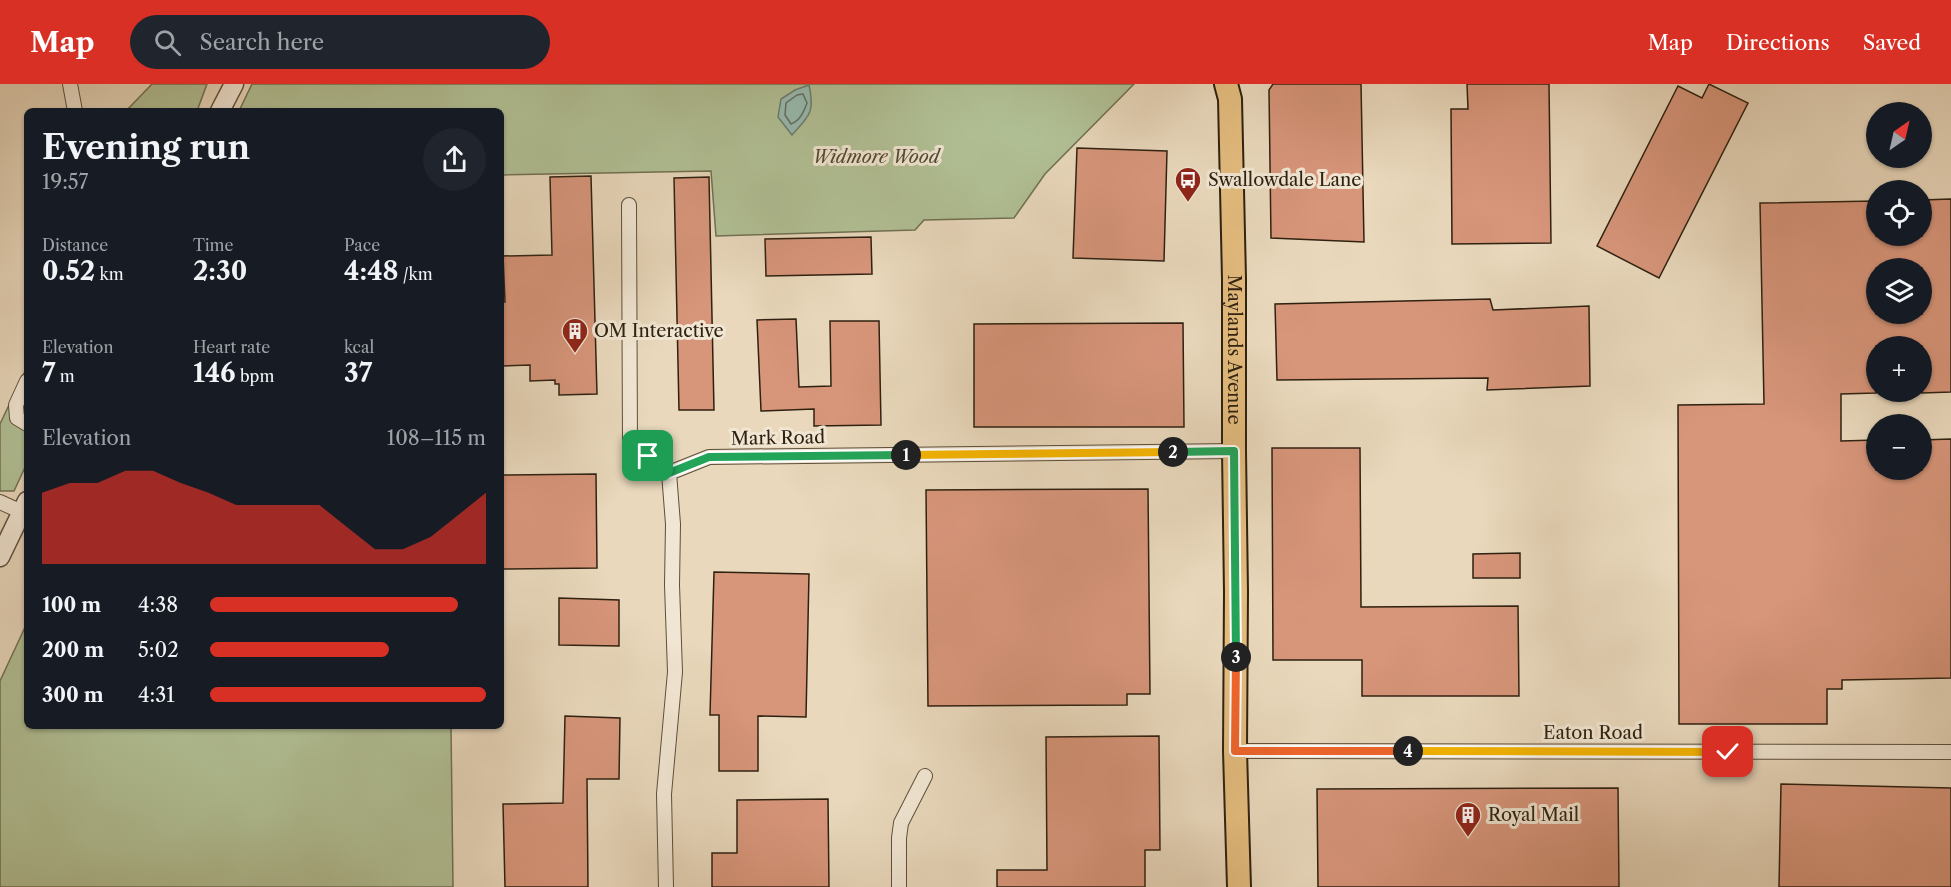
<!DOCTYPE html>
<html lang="en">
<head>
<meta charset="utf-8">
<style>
	:root { --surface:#171b24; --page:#20242c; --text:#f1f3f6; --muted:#9ea1a6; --accent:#d93025 }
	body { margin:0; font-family:"Libre Caslon Text",serif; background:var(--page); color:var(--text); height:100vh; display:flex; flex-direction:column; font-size:22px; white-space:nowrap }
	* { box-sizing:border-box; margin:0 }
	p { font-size:20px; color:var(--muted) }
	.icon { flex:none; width:33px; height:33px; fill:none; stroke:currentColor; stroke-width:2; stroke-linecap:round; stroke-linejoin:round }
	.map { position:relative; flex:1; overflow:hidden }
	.side { position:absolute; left:24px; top:24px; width:480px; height:621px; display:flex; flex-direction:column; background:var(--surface); border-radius:9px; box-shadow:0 2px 4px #0004 }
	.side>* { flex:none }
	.needle { width:39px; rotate:34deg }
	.controls { position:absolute; left:1866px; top:18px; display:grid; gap:12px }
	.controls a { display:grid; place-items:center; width:66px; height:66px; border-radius:50%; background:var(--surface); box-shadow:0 2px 4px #0004; font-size:30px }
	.pin { position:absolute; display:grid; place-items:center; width:51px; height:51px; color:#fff; margin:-26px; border-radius:12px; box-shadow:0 3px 9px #0006 }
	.km { position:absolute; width:30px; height:30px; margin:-15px; border-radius:50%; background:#222; color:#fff; font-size:16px; line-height:30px; text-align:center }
	.round { display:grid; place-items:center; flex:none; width:63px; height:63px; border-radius:32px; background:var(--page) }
	.head { display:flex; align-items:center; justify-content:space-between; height:102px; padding:0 18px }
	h1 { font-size:33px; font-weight:800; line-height:45px }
	.figures { display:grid; grid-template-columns:repeat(3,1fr); gap:9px; height:102px; padding:6px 18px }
	.figures div { display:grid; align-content:center }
	.figures b { font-size:26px; font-weight:800 }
	.figures small { font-size:16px; font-weight:400 }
	.figures p { font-size:16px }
	.chart { height:168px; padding:12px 18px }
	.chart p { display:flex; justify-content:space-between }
	.chart svg { width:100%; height:108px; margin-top:6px; fill:var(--accent); opacity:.7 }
	ul { padding:0 18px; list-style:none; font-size:20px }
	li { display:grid; grid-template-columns:96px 72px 1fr; align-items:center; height:45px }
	li i { height:15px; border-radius:8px; background:var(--accent) }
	header { display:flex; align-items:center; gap:36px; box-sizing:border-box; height:84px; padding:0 30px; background:var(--accent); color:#fff }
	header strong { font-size:28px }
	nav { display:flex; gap:33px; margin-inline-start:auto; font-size:21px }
	.search { width:420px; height:54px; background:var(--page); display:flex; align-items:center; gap:15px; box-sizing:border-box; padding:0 21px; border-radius:33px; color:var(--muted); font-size:22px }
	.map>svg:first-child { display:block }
	.green { fill:#b1c095; stroke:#707052; stroke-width:1.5 }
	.water { fill:#97bab0; stroke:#6d7d70; stroke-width:1.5 }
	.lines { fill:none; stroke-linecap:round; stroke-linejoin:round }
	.shore { stroke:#626e60; stroke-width:1.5 }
	.building { fill:#d7957a; stroke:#2e2110; stroke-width:1.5; fill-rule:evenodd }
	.minor-casing { stroke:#5d4f3b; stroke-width:16 }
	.tertiary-casing { stroke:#5d4f3b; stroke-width:21 }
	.primary-casing { stroke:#2e2110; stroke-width:26 }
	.minor { stroke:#f1e6d3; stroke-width:14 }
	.tertiary { stroke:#f1e6d3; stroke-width:18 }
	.primary { stroke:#e4bc7e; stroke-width:22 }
	.split-1-casing { stroke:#fff; stroke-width:12 }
	.split-2-casing { stroke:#fff; stroke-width:12 }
	.split-3-casing { stroke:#fff; stroke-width:12 }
	.split-4-casing { stroke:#fff; stroke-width:12 }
	.split-5-casing { stroke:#fff; stroke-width:12 }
	.split-1 { stroke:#22a559; stroke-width:8 }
	.split-2 { stroke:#f5b400; stroke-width:8 }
	.split-3 { stroke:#22a559; stroke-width:8 }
	.split-4 { stroke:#f0652b; stroke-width:8 }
	.split-5 { stroke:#f5b400; stroke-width:8 }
	.labels { text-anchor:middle; stroke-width:6; stroke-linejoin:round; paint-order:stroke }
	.park-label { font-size:18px; font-style:italic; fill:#4f4931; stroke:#f1e6d3 }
	.poi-label { font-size:18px; fill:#2e2110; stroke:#f1e6d3; text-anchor:start }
	.street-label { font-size:18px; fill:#2e2110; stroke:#f1e6d3 }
</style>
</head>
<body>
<header>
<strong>Map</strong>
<div class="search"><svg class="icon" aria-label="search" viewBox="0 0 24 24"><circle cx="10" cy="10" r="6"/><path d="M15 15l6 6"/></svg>Search here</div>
<nav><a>Map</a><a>Directions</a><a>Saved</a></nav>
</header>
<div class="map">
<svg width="1951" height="803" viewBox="0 0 1951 803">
	<rect width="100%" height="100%" fill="#e9d8bc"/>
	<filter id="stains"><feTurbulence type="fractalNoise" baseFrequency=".00333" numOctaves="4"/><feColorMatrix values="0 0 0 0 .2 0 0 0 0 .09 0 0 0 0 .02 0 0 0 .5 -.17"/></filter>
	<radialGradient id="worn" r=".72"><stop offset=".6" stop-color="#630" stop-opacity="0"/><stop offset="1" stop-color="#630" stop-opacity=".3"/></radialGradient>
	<g class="green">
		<path d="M 152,0 L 207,0 L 197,27 L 126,27 Z"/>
		<path d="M 252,0 L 1134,0 L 1045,90 L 1014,134 L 924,136 L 915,146 L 716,152 L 711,87 L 501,91 L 501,27 L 239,27 Z"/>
		<path d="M 27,283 L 27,379 L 14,407 L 0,407 L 0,340 Z"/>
		<path d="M 27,539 L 27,642 L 451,642 L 453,803 L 0,803 L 0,597 Z"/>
	</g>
	<path class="water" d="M 809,1 C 815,28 810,31 792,51 L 778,33 L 781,15 L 795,6 Z"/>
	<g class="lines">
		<path class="shore" d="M 803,10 L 807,19 C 804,27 800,37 791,40 L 785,31 L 786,19 L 797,11 Z"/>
	</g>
	<g class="building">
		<path d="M 1273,0 L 1361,0 L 1364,158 L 1271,154 L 1269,6 Z"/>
		<path d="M 1467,0 L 1549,0 L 1551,159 L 1452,160 L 1451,25 L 1468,25 Z"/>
		<path d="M 1709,0 L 1748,19 L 1659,194 L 1597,162 L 1678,2 L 1702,14 Z"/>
		<path d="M 1077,64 L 1167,67 L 1164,177 L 1073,174 Z"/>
		<path d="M 591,92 L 597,310 L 559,311 L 559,300 L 555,300 L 555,296 L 530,297 L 530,281 L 501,282 L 501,218 L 505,218 L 503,172 L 552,171 L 550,93 Z"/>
		<path d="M 709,93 L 714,326 L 679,326 L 674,94 Z"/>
		<path d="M 1951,115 L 1951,308 L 1922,309 L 1922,262 L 1876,262 L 1876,309 L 1841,310 L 1841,357 L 1876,356 L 1876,386 L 1922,386 L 1922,356 L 1951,355 L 1951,594 L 1842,596 L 1842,605 L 1827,605 L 1827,640 L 1679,640 L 1678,321 L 1764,320 L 1760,119 L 1876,117 L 1876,152 L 1922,152 L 1922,116 ZM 1876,184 L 1922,184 L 1922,230 L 1876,230 Z"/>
		<path d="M 871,153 L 872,190 L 766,192 L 765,155 Z"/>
		<path d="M 1490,215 L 1493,226 L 1589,222 L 1590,302 L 1487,306 L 1488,294 L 1277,296 L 1275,220 Z"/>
		<path d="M 796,235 L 799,303 L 831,302 L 830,237 L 879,237 L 881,341 L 814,342 L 814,325 L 761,327 L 757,236 Z"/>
		<path d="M 1183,239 L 1184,343 L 974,343 L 974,240 Z"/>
		<path d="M 1272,364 L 1360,364 L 1361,523 L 1518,522 L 1519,612 L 1362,612 L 1362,576 L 1273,576 Z"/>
		<path d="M 596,390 L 597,484 L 501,485 L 501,391 Z"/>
		<path d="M 1148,405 L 1150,610 L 1127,610 L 1127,621 L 928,622 L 926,406 Z"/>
		<path d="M 1520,469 L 1520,494 L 1473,494 L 1473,470 Z"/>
		<path d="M 714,488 L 809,490 L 806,633 L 758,632 L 758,687 L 719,687 L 719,631 L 710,631 Z"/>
		<path d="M 559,514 L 619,516 L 619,562 L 559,561 Z"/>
		<path d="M 565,632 L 620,634 L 619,695 L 587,695 L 588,803 L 505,803 L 503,720 L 563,719 Z"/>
		<path d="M 1159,652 L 1160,766 L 1145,766 L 1145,803 L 997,803 L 997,786 L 1047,786 L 1046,653 Z"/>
		<path d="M 1781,700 L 1951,704 L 1951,803 L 1779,803 Z"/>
		<path d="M 1618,704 L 1619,803 L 1318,803 L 1317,705 Z"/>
		<path d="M 828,715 L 829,803 L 712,803 L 712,769 L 737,769 L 737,716 Z"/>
	</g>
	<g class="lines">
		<g class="minor-casing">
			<g id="minor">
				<path d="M 70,0 L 75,27"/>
				<path d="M 629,121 L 630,362 L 648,372 L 669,389"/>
				<path d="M 27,297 L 16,321 L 17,334 L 27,340"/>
				<path d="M 0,418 L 22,428"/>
				<path d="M 1235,667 L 1951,668"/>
				<path d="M 666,803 L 664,710 L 675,588 L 672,501 L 673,440 L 669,389 L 709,373 L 1234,367"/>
				<path d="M 899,803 L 899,754 L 901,739 L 925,692"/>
			</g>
		</g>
		<g class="tertiary-casing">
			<g id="tertiary">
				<path d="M 220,27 L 234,0"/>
				<path d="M 0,473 L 27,417"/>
			</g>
		</g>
		<g class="primary-casing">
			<g id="primary">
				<path id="s1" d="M 1226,0 L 1230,15 L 1234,195 L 1234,367 L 1236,508 L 1235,667 L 1239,803"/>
			</g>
		</g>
		<use href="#minor" class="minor"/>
		<use href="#tertiary" class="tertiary"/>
		<use href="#primary" class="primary"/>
	</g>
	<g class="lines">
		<g class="split-1-casing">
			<path id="split-1" d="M 648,372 L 669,389 L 709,373 L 906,371"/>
		</g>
		<g class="split-2-casing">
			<path id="split-2" d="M 906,371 L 1173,368"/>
		</g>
		<g class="split-3-casing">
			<path id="split-3" d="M 1173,368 L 1234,367 L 1236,573"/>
		</g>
		<g class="split-4-casing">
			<path id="split-4" d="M 1236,573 L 1235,667 L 1408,667"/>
		</g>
		<g class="split-5-casing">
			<path id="split-5" d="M 1408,667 L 1728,668"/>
		</g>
		<use href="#split-1" class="split-1"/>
		<use href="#split-2" class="split-2"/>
		<use href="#split-3" class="split-3"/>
		<use href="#split-4" class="split-4"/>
		<use href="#split-5" class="split-5"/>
	</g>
	<defs>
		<g id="bus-pin" transform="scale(1.35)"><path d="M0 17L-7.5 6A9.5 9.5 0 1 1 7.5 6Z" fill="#8f2418" stroke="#f1e6d3"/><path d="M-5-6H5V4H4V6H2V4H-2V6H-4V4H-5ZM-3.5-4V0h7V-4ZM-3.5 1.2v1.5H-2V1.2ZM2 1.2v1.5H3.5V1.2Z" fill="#fff"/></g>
		<g id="building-pin" transform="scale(1.35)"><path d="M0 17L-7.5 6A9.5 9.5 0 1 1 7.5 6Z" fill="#8f2418" stroke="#f1e6d3"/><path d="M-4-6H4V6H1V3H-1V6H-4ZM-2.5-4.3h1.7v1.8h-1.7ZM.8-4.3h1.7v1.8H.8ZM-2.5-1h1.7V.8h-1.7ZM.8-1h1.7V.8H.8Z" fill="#fff"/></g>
	</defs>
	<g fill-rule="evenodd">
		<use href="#bus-pin" x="1188" y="96"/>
		<use href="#building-pin" x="575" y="247"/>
		<use href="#building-pin" x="1468" y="731"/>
	</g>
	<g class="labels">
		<g class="park-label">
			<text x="876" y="79">Widmore Wood</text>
		</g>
		<g class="poi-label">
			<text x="1208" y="102">Swallowdale Lane</text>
			<text x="594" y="253">OM Interactive</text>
			<text x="1488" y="737">Royal Mail</text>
		</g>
		<g class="street-label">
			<text dy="6" stroke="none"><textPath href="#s1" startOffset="266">Maylands Avenue</textPath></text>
			<text transform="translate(778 354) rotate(-1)" y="6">Mark Road</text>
			<text x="1593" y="655">Eaton Road</text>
		</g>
	</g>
	<rect width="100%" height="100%" filter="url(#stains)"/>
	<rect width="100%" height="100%" fill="url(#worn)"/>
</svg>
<div class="controls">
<a><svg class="needle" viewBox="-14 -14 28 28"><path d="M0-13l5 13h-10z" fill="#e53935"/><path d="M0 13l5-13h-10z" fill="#9ea1a6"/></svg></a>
<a><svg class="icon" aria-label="locate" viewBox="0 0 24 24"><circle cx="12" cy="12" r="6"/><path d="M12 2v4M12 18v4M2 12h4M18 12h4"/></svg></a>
<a><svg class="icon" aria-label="layers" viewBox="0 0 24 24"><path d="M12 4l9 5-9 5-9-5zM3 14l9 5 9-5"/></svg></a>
<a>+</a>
<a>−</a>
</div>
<div class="pin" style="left:648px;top:372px;background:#1e9e55"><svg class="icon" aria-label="arrive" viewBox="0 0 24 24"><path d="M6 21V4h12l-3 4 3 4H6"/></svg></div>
<div class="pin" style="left:1728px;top:668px;background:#d93025"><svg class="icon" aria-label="check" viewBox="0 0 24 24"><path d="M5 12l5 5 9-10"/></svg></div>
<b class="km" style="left:906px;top:371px">1</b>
<b class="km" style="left:1173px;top:368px">2</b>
<b class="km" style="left:1236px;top:573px">3</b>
<b class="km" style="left:1408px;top:667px">4</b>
<section class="side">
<div class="head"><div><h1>Evening run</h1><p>19:57</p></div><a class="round"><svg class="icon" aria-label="share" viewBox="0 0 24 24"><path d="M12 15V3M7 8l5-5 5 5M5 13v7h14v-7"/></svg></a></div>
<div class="figures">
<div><p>Distance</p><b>0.52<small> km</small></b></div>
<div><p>Time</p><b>2:30</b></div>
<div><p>Pace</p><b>4:48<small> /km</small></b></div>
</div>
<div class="figures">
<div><p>Elevation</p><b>7<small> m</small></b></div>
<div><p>Heart rate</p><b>146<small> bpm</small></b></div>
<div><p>kcal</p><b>37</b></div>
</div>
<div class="chart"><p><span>Elevation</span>108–115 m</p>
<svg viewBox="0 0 160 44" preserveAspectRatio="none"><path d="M0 44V15L10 11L20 11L30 6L40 6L50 11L60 15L70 20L80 20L90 20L100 20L110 29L120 38L130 38L140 33L150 24L160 15V44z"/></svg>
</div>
<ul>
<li><b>100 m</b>4:38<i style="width:90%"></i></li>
<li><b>200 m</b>5:02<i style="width:65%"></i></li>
<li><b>300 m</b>4:31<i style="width:100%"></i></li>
</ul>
</section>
</div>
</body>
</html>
